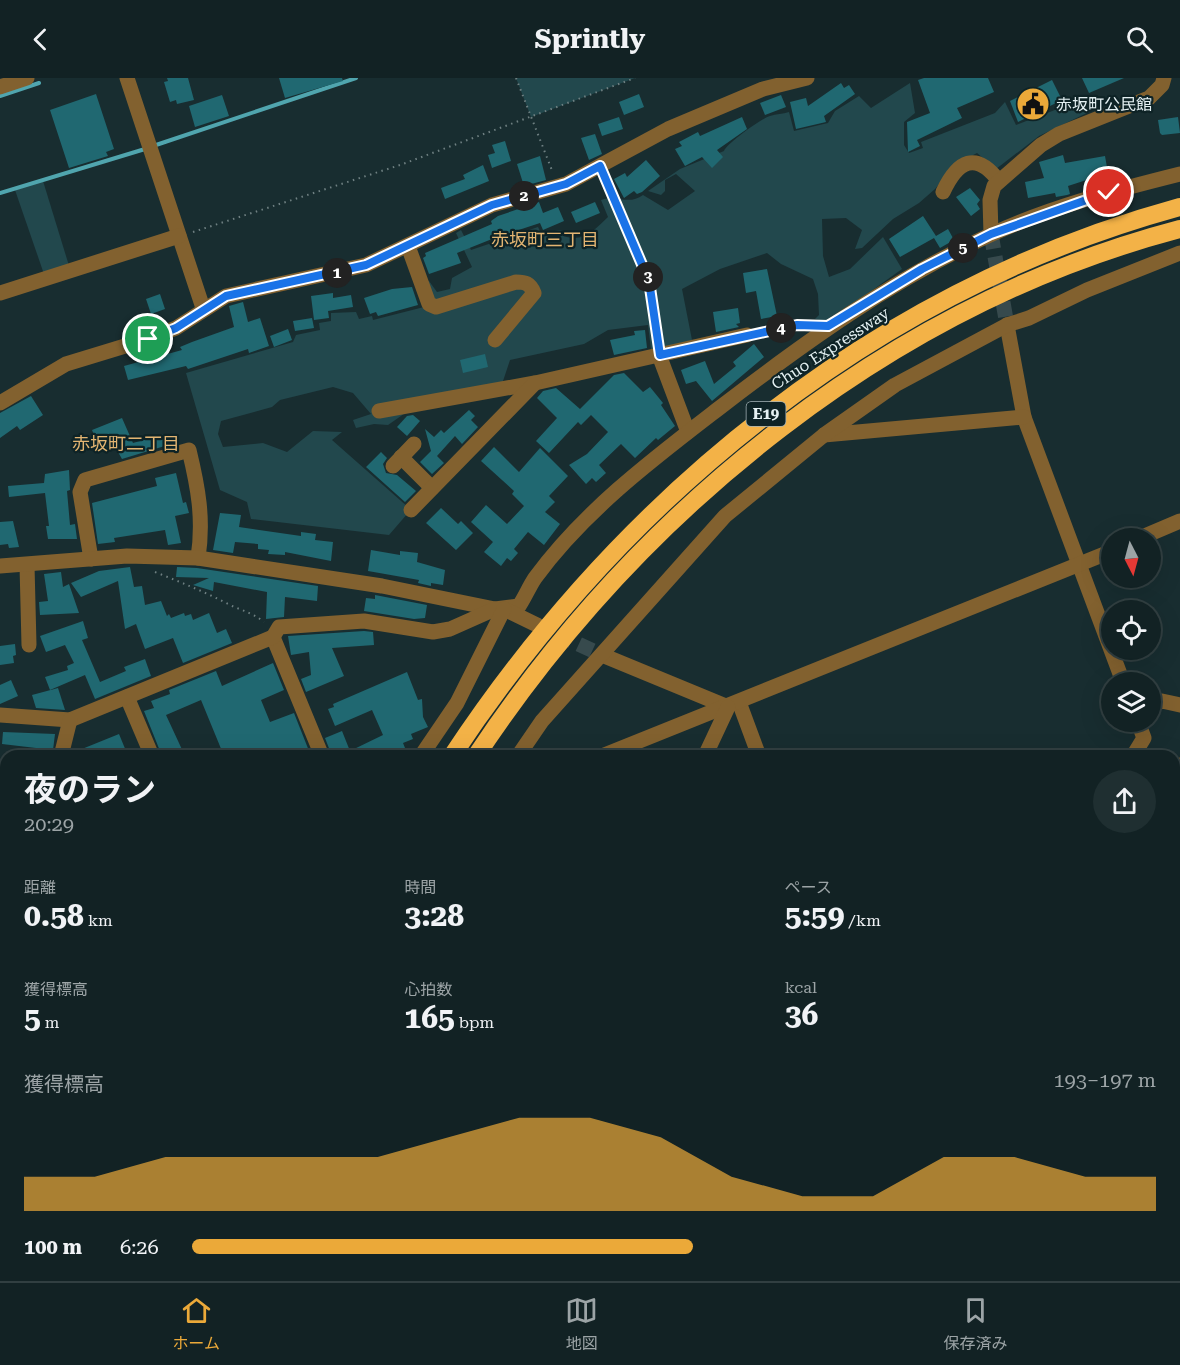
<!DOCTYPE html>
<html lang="ja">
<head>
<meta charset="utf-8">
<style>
	:root { --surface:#122224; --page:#1f2f31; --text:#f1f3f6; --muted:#9ca4a6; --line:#313f41; --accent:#eba939 }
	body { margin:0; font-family:"Roboto Serif","Noto Sans JP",serif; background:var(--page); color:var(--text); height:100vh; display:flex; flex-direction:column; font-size:22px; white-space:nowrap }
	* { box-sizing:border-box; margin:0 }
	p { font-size:20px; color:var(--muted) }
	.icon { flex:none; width:33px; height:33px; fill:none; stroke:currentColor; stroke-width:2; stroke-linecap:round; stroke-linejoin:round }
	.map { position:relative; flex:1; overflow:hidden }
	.drawer { position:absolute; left:0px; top:672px; width:1180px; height:531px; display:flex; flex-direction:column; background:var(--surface); border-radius:18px 18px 0 0; box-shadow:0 6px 24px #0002,0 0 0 2px var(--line) }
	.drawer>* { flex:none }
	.needle { width:39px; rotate:174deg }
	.fabs { position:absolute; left:1101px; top:450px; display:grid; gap:12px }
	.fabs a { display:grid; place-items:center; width:60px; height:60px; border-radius:50%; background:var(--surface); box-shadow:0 6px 24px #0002,0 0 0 2px var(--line); font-size:30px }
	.pin { position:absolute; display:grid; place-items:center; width:51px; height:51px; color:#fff; margin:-26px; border:3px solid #fff; border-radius:50%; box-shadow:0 2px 6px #0007 }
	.km { position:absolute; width:30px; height:30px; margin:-15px; border-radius:50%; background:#222; color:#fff; font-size:16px; line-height:30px; text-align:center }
	.round { display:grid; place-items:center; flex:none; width:63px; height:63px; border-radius:32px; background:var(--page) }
	.head { display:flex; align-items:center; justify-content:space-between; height:102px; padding:0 24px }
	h1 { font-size:33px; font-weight:700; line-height:45px }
	.stats { display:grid; grid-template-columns:repeat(3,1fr); gap:9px; height:102px; padding:6px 24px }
	.stats div { display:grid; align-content:center }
	.stats b { font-size:30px; font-weight:700 }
	.stats small { font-size:16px; font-weight:400 }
	.stats p { font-size:16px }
	.chart { height:168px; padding:12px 24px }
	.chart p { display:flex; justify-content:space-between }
	.chart svg { width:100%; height:108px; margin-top:6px; fill:var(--accent); opacity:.7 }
	ul { padding:0 24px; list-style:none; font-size:20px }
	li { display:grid; grid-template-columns:96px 72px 1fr; align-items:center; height:45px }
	li i { height:15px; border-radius:8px; background:var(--accent) }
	header { display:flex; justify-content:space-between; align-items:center; height:78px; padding:0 24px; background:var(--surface); font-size:27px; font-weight:700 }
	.menu { display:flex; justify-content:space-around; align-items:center; height:84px; border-top:2px solid var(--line); background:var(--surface); font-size:16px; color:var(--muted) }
	.menu a { display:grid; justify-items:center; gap:3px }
	.menu .on { color:var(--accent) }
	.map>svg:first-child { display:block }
	.green { fill:#22484d }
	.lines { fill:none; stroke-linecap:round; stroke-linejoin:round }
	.stream { stroke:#50a5ae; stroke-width:4 }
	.building { fill:#206871 }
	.minor-tunnel { stroke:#374a4d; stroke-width:15; stroke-dasharray:15 8; stroke-linecap:butt }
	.path { stroke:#6f8082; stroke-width:2; stroke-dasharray:1.5 4.5; stroke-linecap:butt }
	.minor { stroke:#82612f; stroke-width:15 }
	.highway { stroke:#f3b247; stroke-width:18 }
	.route-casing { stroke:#fff; stroke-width:12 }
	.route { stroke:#1a73e8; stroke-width:8 }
	.labels { text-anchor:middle; stroke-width:4.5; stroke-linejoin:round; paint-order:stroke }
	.shield { fill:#0e2326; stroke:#a4b3b6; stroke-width:1.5 }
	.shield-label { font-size:15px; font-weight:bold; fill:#e5f1f3 }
	.poi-label { font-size:16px; fill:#e5f1f3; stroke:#0e2326; text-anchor:start }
	.street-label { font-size:16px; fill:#e5f1f3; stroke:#0e2326 }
	.neighbourhood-label { font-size:18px; fill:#e3b572; stroke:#0e2326 }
</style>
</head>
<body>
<header><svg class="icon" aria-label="back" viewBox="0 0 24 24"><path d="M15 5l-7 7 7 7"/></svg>Sprintly<svg class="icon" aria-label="search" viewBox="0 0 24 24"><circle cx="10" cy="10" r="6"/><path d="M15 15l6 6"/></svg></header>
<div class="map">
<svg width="1180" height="1203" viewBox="0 0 1180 1203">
	<rect width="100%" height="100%" fill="#182d30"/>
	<g class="green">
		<path d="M 516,0 L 635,0 L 531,39 Z"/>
		<path d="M 910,5 L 915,35 L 904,44 L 904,67 L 909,75 L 923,70 L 921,64 L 995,35 L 1005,24 L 1016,47 L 1086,20 L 1091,33 L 1039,58 L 996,91 L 977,75 L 956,86 L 935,111 L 919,125 L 893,141 L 862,170 L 855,171 L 862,152 L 846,140 L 822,141 L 823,178 L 829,199 L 850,191 L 883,159 L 902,191 L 828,244 L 815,241 L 819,237 L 818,216 L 813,201 L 781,186 L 767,175 L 720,191 L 682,211 L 692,262 L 651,272 L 648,247 L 608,252 L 584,266 L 510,282 L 502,306 L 411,331 L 388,347 L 374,346 L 356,350 L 353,342 L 371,336 L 353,315 L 333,309 L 280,322 L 272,329 L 221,343 L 218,356 L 223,369 L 263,365 L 287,374 L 313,353 L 342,354 L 332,362 L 409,430 L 408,435 L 389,457 L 251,441 L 247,424 L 220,412 L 186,295 L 293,264 L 296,257 L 320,252 L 319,245 L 331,243 L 331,235 L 356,234 L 359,241 L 372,238 L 373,242 L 424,229 L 424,205 L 429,203 L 437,214 L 450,211 L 452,200 L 472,189 L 456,155 L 461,152 L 471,172 L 515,157 L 520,152 L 523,154 L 538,149 L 541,155 L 561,152 L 564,158 C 584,165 594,152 608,139 L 601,122 C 615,116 629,128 643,117 L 668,132 L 695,113 L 676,96 L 665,102 L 665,113 L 661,117 L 648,113 L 680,91 L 724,73 C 726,66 762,40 770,38 C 776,36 783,36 789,34 L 794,53 L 828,45 L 835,33 L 859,18 L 871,30 Z"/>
		<path d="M 43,103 L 70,191 L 45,199 L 15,112 Z"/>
	</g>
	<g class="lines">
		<g class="stream">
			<path d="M 0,18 L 39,5"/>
			<path d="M 156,67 L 356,0"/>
			<path d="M 0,115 L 145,71"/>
			<path d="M 1174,797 L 1180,795"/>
			<path d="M 637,1203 L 643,1197"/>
		</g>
	</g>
	<g class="building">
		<path d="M 167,0 L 188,0 L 194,22 L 177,26 L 176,22 L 170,24 L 164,4 L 168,3 Z"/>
		<path d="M 279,0 L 342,0 L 343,3 L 285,20 Z"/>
		<path d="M 924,0 L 988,0 L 994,14 L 957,30 L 962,40 L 917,62 L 920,68 L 908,74 L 907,44 L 930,35 L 918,2 Z"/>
		<path d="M 1082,0 L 1124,0 L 1089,15 Z"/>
		<path d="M 1052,2 L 1062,22 L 1018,44 L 1010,23 Z"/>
		<path d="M 841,5 L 844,10 L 849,7 L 855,16 L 824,38 L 826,44 L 796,51 L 790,24 L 806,20 L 808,28 Z"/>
		<path d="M 96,16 L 114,71 L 106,74 L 108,78 L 69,90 L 50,32 Z"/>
		<path d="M 639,16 L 644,29 L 624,37 L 619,24 Z"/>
		<path d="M 222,17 L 229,38 L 195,49 L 189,28 Z"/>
		<path d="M 781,17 L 786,29 L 765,37 L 760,25 Z"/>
		<path d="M 619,39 L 623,51 L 602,58 L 598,46 Z"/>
		<path d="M 742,39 L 747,51 L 717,72 L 723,79 L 712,90 L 702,79 L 685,88 L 675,71 L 682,68 L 679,64 L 698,54 L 700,58 Z"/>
		<path d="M 1178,39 L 1180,55 L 1162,57 L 1160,55 L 1158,42 Z"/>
		<path d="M 595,56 L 602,76 L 589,82 L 581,60 Z"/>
		<path d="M 505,63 L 511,83 L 492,90 L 488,77 L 495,75 L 492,67 Z"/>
		<path d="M 1063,77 L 1065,85 L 1105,78 L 1108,95 L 1068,108 L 1070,116 L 1067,117 L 1056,119 L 1055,115 L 1028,120 L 1025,104 L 1044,100 L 1039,84 Z"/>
		<path d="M 540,78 L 546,102 L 524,108 L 517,86 Z"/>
		<path d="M 646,82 L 660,98 L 642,114 L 637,116 L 634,113 L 624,120 L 614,101 L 625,95 L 627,99 Z"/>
		<path d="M 483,87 L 489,103 L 445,121 L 441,110 L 465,101 L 463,97 Z"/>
		<path d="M 970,110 L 980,122 L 977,126 L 980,131 L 971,138 L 956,119 Z"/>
		<path d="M 539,124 L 543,135 L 558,129 L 564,143 L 543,152 L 540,145 L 497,159 L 457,175 L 461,185 L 429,196 L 423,180 L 426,178 L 425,175 L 492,146 L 491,143 L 498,138 Z"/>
		<path d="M 595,124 L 600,135 L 576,145 L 571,134 Z"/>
		<path d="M 923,138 L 936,158 L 948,151 L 954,162 L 940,170 L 934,160 L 900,179 L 889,161 Z"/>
		<path d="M 767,191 L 777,238 L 761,241 L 756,213 L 746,215 L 743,195 Z"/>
		<path d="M 412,209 L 418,227 L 378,238 L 376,234 L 370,236 L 364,220 L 392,211 Z"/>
		<path d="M 333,215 L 333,220 L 351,217 L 353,229 L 328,233 L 329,240 L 314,242 L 311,218 Z"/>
		<path d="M 160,216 L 165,231 L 151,236 L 146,221 Z"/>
		<path d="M 243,224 L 248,244 L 260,240 L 269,268 L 249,275 L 248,271 L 188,291 L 186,288 L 128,302 L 124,288 L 182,272 L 180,269 L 192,264 L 234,249 L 229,228 Z"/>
		<path d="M 738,230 L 740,245 L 736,246 L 739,249 L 716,254 L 713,234 Z"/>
		<path d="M 312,240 L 314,250 L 295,253 L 293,243 Z"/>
		<path d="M 288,251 L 292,262 L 274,269 L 270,258 Z"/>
		<path d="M 645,252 L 647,270 L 614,277 L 610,262 L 635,257 L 634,253 Z"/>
		<path d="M 754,266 L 764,279 L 712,323 L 696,303 L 686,306 L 681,292 L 705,283 L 714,306 L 736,288 L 733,284 Z"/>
		<path d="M 485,276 L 488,289 L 463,295 L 460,282 Z"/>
		<path d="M 624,295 L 643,314 L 650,309 L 663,325 L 661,327 L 675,348 L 658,362 L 656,360 L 635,380 L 621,366 L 599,387 L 606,395 L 596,404 L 592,400 L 586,406 L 569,387 L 587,376 L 608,354 L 591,337 L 581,347 L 578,344 L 549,375 L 536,363 L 557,340 L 537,320 L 543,313 L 556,310 L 580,331 L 614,297 Z"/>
		<path d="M 31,318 L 43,337 L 20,352 L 17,348 L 0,360 L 0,335 Z"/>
		<path d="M 469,332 L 475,338 L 471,342 L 478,349 L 462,366 L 455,358 L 437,378 L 444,385 L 432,396 L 420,384 L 431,373 L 425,351 L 434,359 L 441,352 L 444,355 Z"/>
		<path d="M 413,337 L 420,343 L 407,358 L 397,349 L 407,338 Z"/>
		<path d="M 122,340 L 133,365 L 165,356 L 168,367 L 122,381 L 114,367 L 100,372 L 92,352 Z"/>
		<path d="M 494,369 L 519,394 L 540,370 L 568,398 L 549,418 L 555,424 L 545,434 L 560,446 L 544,467 L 528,454 L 514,471 L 518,475 L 511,483 L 507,480 L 501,488 L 484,474 L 493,464 L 471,444 L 486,427 L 507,446 L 524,428 L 512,416 L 514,413 L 481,383 Z"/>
		<path d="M 381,374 L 387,380 L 383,386 L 386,395 L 397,397 L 416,413 L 405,424 L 366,389 Z"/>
		<path d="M 69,392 L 70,412 L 67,413 L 70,447 L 75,446 L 77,461 L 48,461 L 46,448 L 49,448 L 45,415 L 9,419 L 8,408 L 44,405 L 45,396 Z"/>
		<path d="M 176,395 L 183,425 L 186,424 L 189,435 L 175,438 L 181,465 L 168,467 L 165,452 L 114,460 L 115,464 L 98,466 L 92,425 L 157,408 L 155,400 Z"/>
		<path d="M 441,430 L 458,446 L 461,443 L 473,455 L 456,472 L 426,445 Z"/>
		<path d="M 220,435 L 241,437 L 239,449 L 301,458 L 301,454 L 316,456 L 315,462 L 333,464 L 331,483 L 285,474 L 285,477 L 268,476 L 269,472 L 258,471 L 258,466 L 235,464 L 233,475 L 213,472 Z"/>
		<path d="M 13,443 L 19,469 L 9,470 L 8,466 L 0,467 L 0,444 Z"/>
		<path d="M 371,472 L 400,477 L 400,473 L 418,475 L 417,484 L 445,492 L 443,507 L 431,505 L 431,508 L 418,505 L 419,502 L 368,493 Z"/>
		<path d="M 130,489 L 134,509 L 142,508 L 145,527 L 161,523 L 167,538 L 169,536 L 171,540 L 184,535 L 185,538 L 191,536 L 193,542 L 209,535 L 217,555 L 226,551 L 232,565 L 183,585 L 173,560 L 145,571 L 136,546 L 125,551 L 118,503 L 81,519 L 71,505 L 99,493 Z"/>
		<path d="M 177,489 L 197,490 L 318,508 L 317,523 L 285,519 L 284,539 L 266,541 L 267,514 L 214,504 L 213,513 L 193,507 L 209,500 L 176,499 Z"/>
		<path d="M 61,494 L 63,509 L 69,506 L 79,535 L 40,537 L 39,524 L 48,523 L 44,496 Z"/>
		<path d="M 375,517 L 427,527 L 425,540 L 414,541 L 364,533 L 366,520 L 375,521 Z"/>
		<path d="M 83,543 L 88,560 L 82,562 L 100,604 L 126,593 L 124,589 L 145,581 L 151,598 L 95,621 L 85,597 L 50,612 L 45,599 L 68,592 L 67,588 L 74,585 L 65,567 L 46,574 L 40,558 Z"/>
		<path d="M 364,553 L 373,554 L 374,567 L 332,570 L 344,598 L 306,614 L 301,601 L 311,597 L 309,574 L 291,577 L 288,558 Z"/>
		<path d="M 15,566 L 16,577 L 13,578 L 14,585 L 0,587 L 0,568 Z"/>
		<path d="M 273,585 L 284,612 L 261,622 L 270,644 L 294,635 L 311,678 L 224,678 L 201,622 L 166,637 L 185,678 L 162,678 L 144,633 L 154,630 L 151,623 L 170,616 L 169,612 L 216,593 L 222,608 Z"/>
		<path d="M 407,594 L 418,622 L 422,621 L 423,639 L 428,649 L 411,656 L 413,661 L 403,665 L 405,670 L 388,678 L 332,678 L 325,660 L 342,653 L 350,673 L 383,657 L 372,632 L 335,648 L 328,631 L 334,629 L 333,626 Z"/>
		<path d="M 11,602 L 18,618 L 0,626 L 0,607 Z"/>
		<path d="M 58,610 L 65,632 L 36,630 L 32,617 Z"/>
		<path d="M 3,654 L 55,656 L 53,672 L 2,666 Z"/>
		<path d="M 119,656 L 126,673 L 113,678 L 79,678 L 89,673 L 77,673 Z"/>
	</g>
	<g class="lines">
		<g class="minor-tunnel">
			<path d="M 991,156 L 1007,247"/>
			<path d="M 537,547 L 602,577"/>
		</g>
		<g class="path">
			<path d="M 516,0 L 553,95"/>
			<path d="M 606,100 L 649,203 L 657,262"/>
			<path d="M 193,154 L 400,87 L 635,0"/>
			<path d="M 760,254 L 808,247"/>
			<path d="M 155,494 C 180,504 203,513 226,525 C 239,532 252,534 264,544"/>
		</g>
		<g class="minor">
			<path d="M 127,0 L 203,230"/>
			<path d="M 0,9 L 27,0"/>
			<path d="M 943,114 C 958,82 976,73 999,103"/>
			<path d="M 991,156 L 990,122 L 994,108 L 1041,67 L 1059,56 L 1149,20 L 1162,7 L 1164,0"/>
			<path d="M 408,168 L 429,226 L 436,229 L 516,204 C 525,204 530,205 534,215 L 495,262"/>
			<path d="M 0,215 L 179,158"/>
			<path d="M 1007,247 L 1024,339 L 1123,604"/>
			<path d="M 659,277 L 688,354"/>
			<path d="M 0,325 L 66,286 L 148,261 L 176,250 L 226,218 L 366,187 L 492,127 L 566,106 L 668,51 L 763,11 L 807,0"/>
			<path d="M 379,333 L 535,305 L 747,257"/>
			<path d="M 824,357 L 1024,339"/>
			<path d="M 401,379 L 432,410"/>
			<path d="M 393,388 L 414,366"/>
			<path d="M 411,432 L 535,305"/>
			<path d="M 1140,460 L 1180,443"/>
			<path d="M 91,481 L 80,414 L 85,402 L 189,372 C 198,409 204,441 198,480"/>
			<path d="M 27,487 L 29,567"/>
			<path d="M 0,488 L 127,478 L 198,480 L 382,508 L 495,531 L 519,528 C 525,519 529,509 535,500 C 584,433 653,381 718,331 C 804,265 891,202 990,157 C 1050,129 1116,112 1180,96"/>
			<path d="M 504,531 L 537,547"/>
			<path d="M 273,559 L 322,678"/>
			<path d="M 602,577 L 728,629"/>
			<path d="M 127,619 L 152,678"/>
			<path d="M 739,624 L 759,678"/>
			<path d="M 1150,628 L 1162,623 L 1180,627"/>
			<path d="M 0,637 L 70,642 L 273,559 L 279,549 L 364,543 L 433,554 L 450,551 L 495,531"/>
			<path d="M 61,678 L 70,642"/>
			<path d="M 421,678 L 457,625 L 504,531"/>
			<path d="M 518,678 L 542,643 L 725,438 L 824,357 L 895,307 L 1007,247 L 1029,240 L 1087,212 L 1180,175"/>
			<path d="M 602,678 L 1112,473"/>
			<path d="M 705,678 L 728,629"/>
			<path d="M 1133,678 L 1144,660 L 1138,644"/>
			<path d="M 1174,703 L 1180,687"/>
			<path d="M 0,739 L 6,738"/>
			<path d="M 0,915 L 6,913"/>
			<path d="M 1174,937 L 1180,934"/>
			<path d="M 1174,1126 L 1180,1123"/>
			<path d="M 181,1197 L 184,1203"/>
			<path d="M 533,1197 L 534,1203"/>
			<path d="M 0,1201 L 9,1197"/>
			<path d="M 135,1203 L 140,1197"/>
			<path d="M 233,1203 L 247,1197"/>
			<path d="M 473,1203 L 475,1197"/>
			<path d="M 684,1203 L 695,1197"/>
			<path d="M 1029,1203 L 1040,1197"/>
		</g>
		<g class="highway">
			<path d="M 452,678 C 625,417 876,212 1180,129"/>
			<path d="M 476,678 C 640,431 890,227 1180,151"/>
			<path d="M 64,1203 L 70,1197"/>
			<path d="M 92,1203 L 97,1197"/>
		</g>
	</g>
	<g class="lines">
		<g class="route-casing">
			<path id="route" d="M 148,261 L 176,250 L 226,218 L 366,187 L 492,127 L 566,106 L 600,88 L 649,203 L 660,277 L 797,247 L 828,248 L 922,191 L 991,156 L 1109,114"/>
		</g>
		<use href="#route" class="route"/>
	</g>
	<defs>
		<g id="civic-disc" transform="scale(1.725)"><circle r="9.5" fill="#eba939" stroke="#0e2326"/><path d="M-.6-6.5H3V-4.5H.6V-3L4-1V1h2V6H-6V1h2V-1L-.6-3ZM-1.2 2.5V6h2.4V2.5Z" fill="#111"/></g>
	</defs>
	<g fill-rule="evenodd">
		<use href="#civic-disc" x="1033" y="26"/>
	</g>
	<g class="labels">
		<rect class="shield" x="746.5" y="324" width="39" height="24" rx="4.5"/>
		<g class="shield-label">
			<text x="766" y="341">E19</text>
		</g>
		<g class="poi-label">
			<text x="1056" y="32">赤坂町公民館</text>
		</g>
		<g class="street-label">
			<text transform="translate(830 270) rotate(-33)" y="6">Chuo Expressway</text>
		</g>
		<g class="neighbourhood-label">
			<text x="545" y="168">赤坂町三丁目</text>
			<text x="126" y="372">赤坂町二丁目</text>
		</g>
	</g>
</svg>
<div class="fabs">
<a><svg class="needle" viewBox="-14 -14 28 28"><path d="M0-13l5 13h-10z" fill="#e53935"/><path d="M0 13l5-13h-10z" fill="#9ca4a6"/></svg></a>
<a><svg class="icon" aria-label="locate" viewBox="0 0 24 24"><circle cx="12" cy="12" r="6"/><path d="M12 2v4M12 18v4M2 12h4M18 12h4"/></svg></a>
<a><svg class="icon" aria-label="layers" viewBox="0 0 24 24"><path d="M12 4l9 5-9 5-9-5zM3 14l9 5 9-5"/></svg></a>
</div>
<div class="pin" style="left:148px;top:261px;background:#1e9e55"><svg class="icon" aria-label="arrive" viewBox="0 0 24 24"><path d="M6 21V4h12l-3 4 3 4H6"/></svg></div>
<div class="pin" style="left:1109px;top:114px;background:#d93025"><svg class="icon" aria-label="check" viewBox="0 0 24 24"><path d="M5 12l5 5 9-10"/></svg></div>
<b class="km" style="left:337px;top:195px">1</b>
<b class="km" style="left:524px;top:118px">2</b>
<b class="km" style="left:648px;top:199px">3</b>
<b class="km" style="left:781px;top:250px">4</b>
<b class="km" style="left:963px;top:170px">5</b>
<section class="drawer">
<div class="head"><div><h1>夜のラン</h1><p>20:29</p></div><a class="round"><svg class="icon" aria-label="share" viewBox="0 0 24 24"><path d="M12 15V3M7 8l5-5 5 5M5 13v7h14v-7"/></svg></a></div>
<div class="stats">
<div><p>距離</p><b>0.58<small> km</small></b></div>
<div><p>時間</p><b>3:28</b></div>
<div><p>ペース</p><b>5:59<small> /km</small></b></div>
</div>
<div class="stats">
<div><p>獲得標高</p><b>5<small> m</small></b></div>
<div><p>心拍数</p><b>165<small> bpm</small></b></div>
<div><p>kcal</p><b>36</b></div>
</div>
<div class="chart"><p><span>獲得標高</span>193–197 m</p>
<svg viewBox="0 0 160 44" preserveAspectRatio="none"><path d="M0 44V30L10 30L20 22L30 22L40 22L50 22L60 14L70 6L80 6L90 14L100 30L110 38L120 38L130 22L140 22L150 30L160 30V44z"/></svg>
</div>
<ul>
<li><b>100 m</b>6:26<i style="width:52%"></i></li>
</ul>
</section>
</div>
<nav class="menu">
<a class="on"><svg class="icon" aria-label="home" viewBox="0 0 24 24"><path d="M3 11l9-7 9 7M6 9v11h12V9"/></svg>ホーム</a>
<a><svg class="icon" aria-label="map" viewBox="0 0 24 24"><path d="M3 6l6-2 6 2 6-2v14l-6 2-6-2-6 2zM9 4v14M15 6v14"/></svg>地図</a>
<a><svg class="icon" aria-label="saved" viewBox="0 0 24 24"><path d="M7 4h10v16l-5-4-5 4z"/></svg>保存済み</a>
</nav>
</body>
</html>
